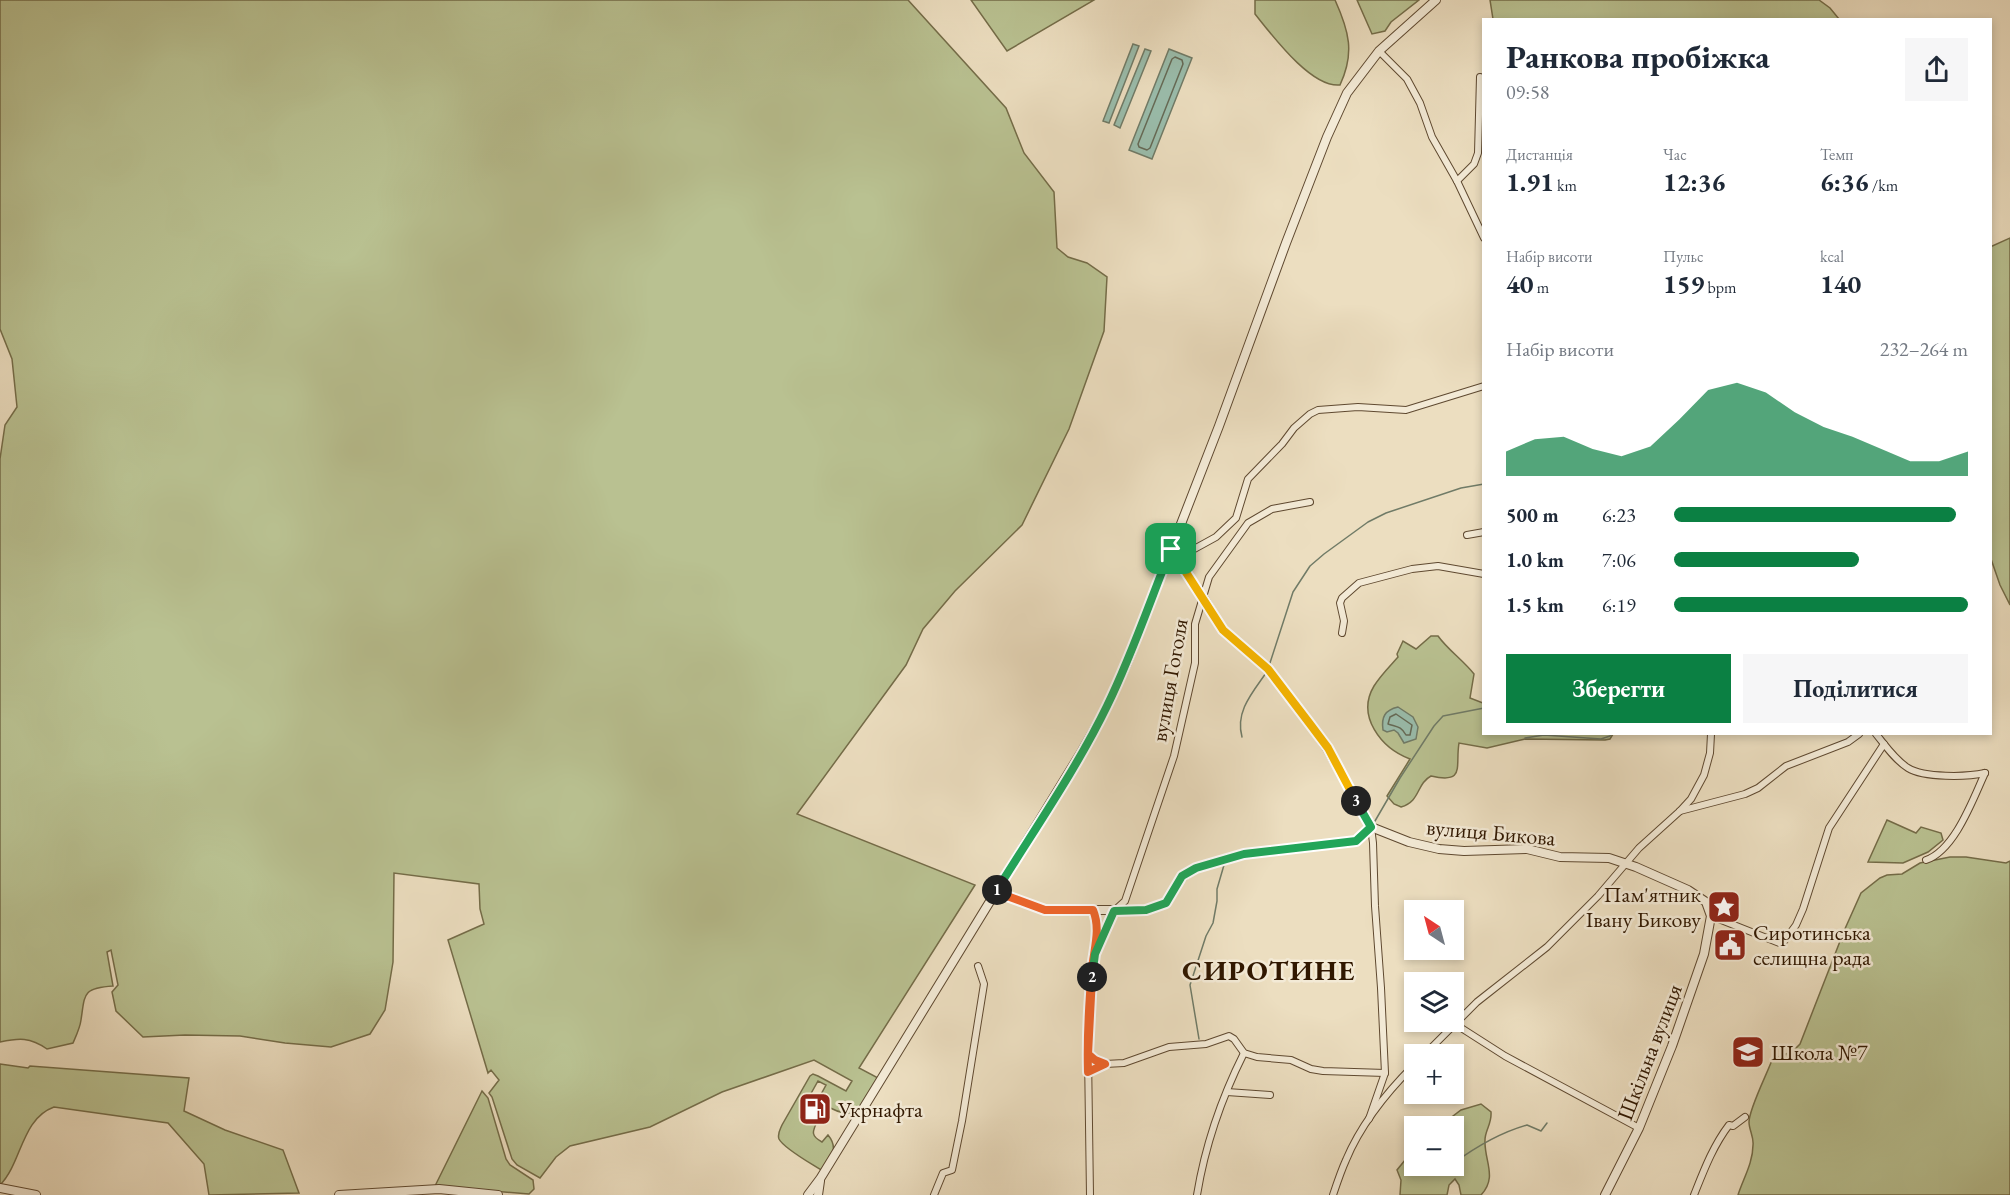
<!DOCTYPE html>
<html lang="uk">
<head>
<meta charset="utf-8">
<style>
	:root { --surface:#fff; --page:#f6f6f7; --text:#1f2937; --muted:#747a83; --accent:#0b8043 }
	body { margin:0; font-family:"EB Garamond",serif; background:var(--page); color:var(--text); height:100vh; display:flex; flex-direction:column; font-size:22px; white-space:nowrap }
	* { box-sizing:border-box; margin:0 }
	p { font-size:20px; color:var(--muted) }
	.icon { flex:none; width:33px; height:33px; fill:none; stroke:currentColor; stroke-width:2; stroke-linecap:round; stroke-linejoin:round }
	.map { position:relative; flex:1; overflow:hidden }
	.details { position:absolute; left:1482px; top:18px; width:510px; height:717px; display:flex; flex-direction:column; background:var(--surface); border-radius:0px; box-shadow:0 3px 9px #0003 }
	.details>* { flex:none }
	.needle { width:39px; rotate:324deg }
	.controls { position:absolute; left:1404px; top:900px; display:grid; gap:12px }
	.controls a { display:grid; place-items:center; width:60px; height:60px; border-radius:0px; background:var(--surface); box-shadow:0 3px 9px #0003; font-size:30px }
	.pin { position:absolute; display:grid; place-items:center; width:51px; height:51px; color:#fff; margin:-26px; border-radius:12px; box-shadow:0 3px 9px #0006 }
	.km { position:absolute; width:30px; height:30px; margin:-15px; border-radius:50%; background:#222; color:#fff; font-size:16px; line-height:30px; text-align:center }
	.round { display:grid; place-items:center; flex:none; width:63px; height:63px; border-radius:0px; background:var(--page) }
	.overview { display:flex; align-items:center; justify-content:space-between; height:102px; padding:0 24px }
	h1 { font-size:33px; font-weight:700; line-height:45px }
	.stats { display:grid; grid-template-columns:repeat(3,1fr); gap:9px; height:102px; padding:6px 24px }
	.stats div { display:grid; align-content:center }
	.stats b { font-size:26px; font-weight:700 }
	.stats small { font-size:16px; font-weight:400 }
	.stats p { font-size:16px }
	.chart { height:168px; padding:12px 24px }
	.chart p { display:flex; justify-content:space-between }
	.chart svg { width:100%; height:108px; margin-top:6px; fill:var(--accent); opacity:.7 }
	.cta { display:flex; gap:12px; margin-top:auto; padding:12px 24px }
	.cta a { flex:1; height:69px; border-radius:0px; background:var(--accent); color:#fff; font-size:24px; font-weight:700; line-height:69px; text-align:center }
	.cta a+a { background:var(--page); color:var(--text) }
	ul { padding:0 24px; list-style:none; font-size:20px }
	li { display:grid; grid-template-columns:96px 72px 1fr; align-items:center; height:45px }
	li i { height:15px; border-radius:8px; background:var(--accent) }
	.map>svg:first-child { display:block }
	.green { fill:#b9c191; stroke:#746c48; stroke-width:1.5 }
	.water { fill:#9abdac; stroke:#707b67; stroke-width:1.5 }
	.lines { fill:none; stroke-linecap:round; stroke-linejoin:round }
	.shore { stroke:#656a56; stroke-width:1.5 }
	.stream { stroke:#707b67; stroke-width:1.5 }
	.minor-casing { stroke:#5f4930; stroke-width:8 }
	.tertiary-casing { stroke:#5f4930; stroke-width:10 }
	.minor { stroke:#f3ead6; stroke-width:6 }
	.tertiary { stroke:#f3ead6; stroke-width:8 }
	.split-1-casing { stroke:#fff; stroke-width:12 }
	.split-2-casing { stroke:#fff; stroke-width:12 }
	.split-3-casing { stroke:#fff; stroke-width:12 }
	.split-4-casing { stroke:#fff; stroke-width:12 }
	.split-1 { stroke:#22a559; stroke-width:8 }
	.split-2 { stroke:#f0652b; stroke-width:8 }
	.split-3 { stroke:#22a559; stroke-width:8 }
	.split-4 { stroke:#f5b400; stroke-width:8 }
	.labels { text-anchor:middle; stroke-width:5; stroke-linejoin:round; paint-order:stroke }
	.street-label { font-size:22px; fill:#301700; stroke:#f3ead6 }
	.poi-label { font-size:22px; fill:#301700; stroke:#f3ead6; text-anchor:start }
	.district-label { font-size:28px; font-weight:bold; letter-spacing:1.5px; fill:#301700; stroke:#f3ead6 }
</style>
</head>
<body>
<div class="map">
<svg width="2010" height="1195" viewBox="0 0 2010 1195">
	<rect width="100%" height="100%" fill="#ecdec0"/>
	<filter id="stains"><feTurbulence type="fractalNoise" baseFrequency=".00333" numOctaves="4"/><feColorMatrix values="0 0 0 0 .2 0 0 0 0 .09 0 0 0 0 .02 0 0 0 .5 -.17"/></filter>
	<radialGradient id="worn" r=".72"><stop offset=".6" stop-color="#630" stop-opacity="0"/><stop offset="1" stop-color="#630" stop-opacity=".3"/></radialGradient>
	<g class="green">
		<path d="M 0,0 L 908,0 L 1006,108 L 1024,153 L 1054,192 L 1057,248 L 1068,257 L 1087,263 L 1107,277 L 1104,331 L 1069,429 L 1022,525 L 955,591 L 923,629 L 906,665 L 797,814 L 975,885 L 859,1068 L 880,1079 C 860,1110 858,1125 821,1103 L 819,1098 L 826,1085 L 818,1081 L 804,1106 L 802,1110 L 817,1122 C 812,1132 811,1136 822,1142 L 828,1135 C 839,1148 831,1158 824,1172 C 814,1165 784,1149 779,1139 C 777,1134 780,1130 782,1125 L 810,1076 L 813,1074 L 818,1076 L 846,1091 L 852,1081 L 814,1060 L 722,1092 L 650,1127 L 570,1146 L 556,1157 L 540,1178 L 517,1165 L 512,1159 L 492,1097 L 489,1093 L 499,1080 L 491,1070 L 488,1073 L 448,940 L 484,924 L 480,909 L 479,884 L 394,873 L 393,962 L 385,1010 L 370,1034 L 331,1047 L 285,1043 L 240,1036 L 185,1035 L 143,1037 L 116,1011 L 112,992 L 118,985 L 111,950 L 107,952 L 113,986 C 82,988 85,994 81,1020 C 80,1028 76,1036 73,1043 L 47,1049 C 30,1037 19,1038 0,1042 L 0,459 L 5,425 L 17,407 L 12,359 L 0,329 Z"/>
		<path d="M 971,0 L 1094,0 L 1007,51 Z"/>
		<path d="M 1255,0 L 1335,0 C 1349,31 1355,53 1340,85 C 1311,88 1272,35 1255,14 Z"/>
		<path d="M 1357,0 L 1419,0 L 1391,22 L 1385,31 L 1372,34 Z"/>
		<path d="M 1490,0 L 1819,0 L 1830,8 L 1839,19 L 1493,19 Z"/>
		<path d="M 2010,238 L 2010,605 L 2000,585 L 1991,559 L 1990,247 Z"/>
		<path d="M 1431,636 L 1438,636 C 1448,650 1463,660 1474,674 L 1470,698 L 1483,703 L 1484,734 L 1613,734 L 1610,739 L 1605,740 L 1525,739 L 1487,748 L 1459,743 C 1455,767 1466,784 1431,776 C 1416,784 1421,801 1401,807 L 1394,804 L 1387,796 L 1410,759 C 1381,748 1356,716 1374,686 C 1380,676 1390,666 1398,657 L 1397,654 L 1403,641 L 1416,649 Z"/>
		<path d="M 1887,820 L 1916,833 L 1921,827 L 1941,833 L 1943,840 L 1928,852 L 1903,863 L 1868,862 Z"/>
		<path d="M 1950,857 L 1966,857 L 2006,863 L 2010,861 L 2010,1195 L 1738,1195 C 1743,1179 1753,1163 1753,1145 C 1754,1137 1749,1130 1749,1122 C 1749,1109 1767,1074 1772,1060 L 1793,1051 L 1800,1044 L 1844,931 L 1861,893 L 1880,878 L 1887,875 L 1902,874 L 1920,863 Z"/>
		<path d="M 0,1064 L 28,1068 L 30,1066 L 189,1078 L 184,1111 L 225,1130 L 283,1150 L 299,1193 L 209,1195 L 204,1164 L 168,1123 L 54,1107 C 21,1119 22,1163 0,1185 Z"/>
		<path d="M 482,1091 L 488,1098 L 506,1159 L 510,1165 L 533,1180 L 534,1189 L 529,1194 L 435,1186 Z"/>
		<path d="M 1481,1104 L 1491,1112 C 1492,1124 1485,1130 1485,1140 C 1484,1161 1498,1177 1481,1195 L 1461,1195 L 1459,1185 L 1455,1179 L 1449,1185 L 1447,1195 L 1400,1195 L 1401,1180 L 1397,1170 L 1414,1149 L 1414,1166 L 1454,1166 L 1454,1126 L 1440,1126 L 1461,1110 Z"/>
	</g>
	<g class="water">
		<path d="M 1133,44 L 1139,46 L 1109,123 L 1103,121 Z"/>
		<path d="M 1145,49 L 1151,51 L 1120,128 L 1114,125 Z"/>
		<path d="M 1169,49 L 1192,58 L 1152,159 L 1129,150 Z"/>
		<path d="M 1398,707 L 1413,717 L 1418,727 L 1416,739 L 1404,743 L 1398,733 L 1394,730 L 1387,732 L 1383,730 C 1381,717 1385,710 1398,707 Z"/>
	</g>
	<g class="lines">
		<g class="shore">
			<path d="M 1175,57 L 1182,60 L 1183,64 L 1150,148 L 1147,150 L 1139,147 L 1138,144 L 1172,59 Z"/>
			<path d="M 1396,714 L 1412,725 L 1410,735 L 1406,735 C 1401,726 1397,727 1388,724 L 1390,717 Z"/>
		</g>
		<g class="stream">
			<path d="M 1269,666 L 1293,592 L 1310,566 L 1324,554 L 1368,522 L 1386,513 L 1461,488 L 1484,484"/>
			<path d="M 1242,737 C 1235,712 1252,693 1266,673"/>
			<path d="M 1525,738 L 1544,735 L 1601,739 L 1610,736 L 1611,734"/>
			<path d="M 1375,821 L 1400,778 L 1434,726 L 1443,716 L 1484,708"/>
			<path d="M 1199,1039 L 1190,985 L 1206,936 L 1213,923 L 1217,901 L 1217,889 L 1224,865"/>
			<path d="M 1454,1163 C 1477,1146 1499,1133 1527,1125 L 1541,1131 L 1547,1123"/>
		</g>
		<g class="minor-casing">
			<g id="minor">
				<path d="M 1379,51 L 1407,79 L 1420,103 L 1432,137 L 1457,181 L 1484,238"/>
				<path d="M 1457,181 L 1474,164 L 1478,153 L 1480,77"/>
				<path d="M 1467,535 L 1484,532"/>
				<path d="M 1171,549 L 1203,597"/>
				<path d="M 1176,559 L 1216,537 L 1236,518 L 1248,479 L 1282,444 L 1294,428 L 1310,414 L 1318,410 L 1358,407 L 1406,410 L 1484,386"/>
				<path d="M 1342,633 L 1344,621 L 1340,603 L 1342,598 L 1359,583 L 1412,569 L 1438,566 L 1484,574"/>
				<path d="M 1876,734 C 1885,745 1895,760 1908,768 C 1924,778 1967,777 1985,773"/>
				<path d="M 1680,811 L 1745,794 L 1758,788 L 1786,766 L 1848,742 L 1859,734"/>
				<path d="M 1926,860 C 1955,850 1973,799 1985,773"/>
				<path d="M 1093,910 L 1098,922 L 1095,947"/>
				<path d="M 1711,916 L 1782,944 L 1796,925 L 1803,909 L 1829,828 L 1884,744"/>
				<path d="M 1455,1024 L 1505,1056 L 1639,1128"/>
				<path d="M 1425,1054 L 1477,1002 L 1547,947 L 1598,896 L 1639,848 L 1680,811 L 1691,799 L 1704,775 L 1710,753 L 1711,734"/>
				<path d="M 1088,1072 L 1105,1064 L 1124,1063 L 1169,1047 L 1206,1044 L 1229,1036 L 1234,1039 L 1244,1053 L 1257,1057 L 1291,1060 L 1311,1069 L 1323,1071 L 1385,1073"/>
				<path d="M 1227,1092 L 1270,1095"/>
				<path d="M 1369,1119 L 1385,1073 L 1381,988 L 1375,906 L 1373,843 L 1371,827"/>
				<path d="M 934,1195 L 943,1173 L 952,1170 L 962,1121 L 984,984 L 978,966"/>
				<path d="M 1090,1195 L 1088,1054 L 1092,969 L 1095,954 L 1109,920 L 1114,911 L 1125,901 L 1174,756 L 1195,663 L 1195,624 L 1209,577 L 1248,523 L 1272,509 L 1310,502"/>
				<path d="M 1197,1195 C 1205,1146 1222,1097 1244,1053"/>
				<path d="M 1333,1195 C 1337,1183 1341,1171 1346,1160 C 1361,1124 1387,1092 1414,1065"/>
				<path d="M 1694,1195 C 1704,1170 1713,1146 1729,1125 L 1733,1126 L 1745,1117"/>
			</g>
		</g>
		<g class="tertiary-casing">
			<g id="tertiary">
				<path d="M 1203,597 L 1223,630 L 1268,669 L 1310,724 L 1327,748 L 1371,827 L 1409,842 L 1439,849 L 1464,851 L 1527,849 L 1560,857 L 1609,858 L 1636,867 L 1688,890 L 1706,902 L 1711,916 L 1704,954 L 1672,1046 L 1639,1128 L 1605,1195"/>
				<path d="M 996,892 L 1045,910 L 1146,910 L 1166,903 L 1182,877 L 1196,868 L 1243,854 L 1356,841 L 1371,827"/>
				<path d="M 0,1188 L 36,1195"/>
				<path d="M 339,1195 L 439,1189 L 498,1195"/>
				<path d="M 808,1195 L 820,1179 L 1082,751 L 1107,707 L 1127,663 L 1219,426 L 1286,243 L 1327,137 L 1347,93 L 1379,51 L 1436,0"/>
				<path d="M 818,1195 L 820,1181"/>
			</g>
		</g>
		<use href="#minor" class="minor"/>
		<use href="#tertiary" class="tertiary"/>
	</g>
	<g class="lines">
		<g class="split-1-casing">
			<path id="split-1" d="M 997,890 C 1034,830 1077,768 1107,706 C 1132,655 1150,601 1171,549"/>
		</g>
		<g class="split-2-casing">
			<path id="split-2" d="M 997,890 L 996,892 L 1045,910 L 1093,910 C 1101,929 1094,949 1092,969 C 1089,1003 1087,1038 1088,1072 L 1105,1064 L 1095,1060 L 1088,1054 L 1092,977"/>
		</g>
		<g class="split-3-casing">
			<path id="split-3" d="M 1092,977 L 1095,954 L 1114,911 L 1146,910 L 1166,903 L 1182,876 L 1196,868 L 1244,854 L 1356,841 L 1371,827 L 1356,801"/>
		</g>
		<g class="split-4-casing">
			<path id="split-4" d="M 1171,549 L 1223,630 L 1268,669 L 1310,724 L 1328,748 L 1356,801"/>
		</g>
		<use href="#split-1" class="split-1"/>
		<use href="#split-2" class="split-2"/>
		<use href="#split-3" class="split-3"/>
		<use href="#split-4" class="split-4"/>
	</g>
	<defs>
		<g id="sight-square" transform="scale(1.725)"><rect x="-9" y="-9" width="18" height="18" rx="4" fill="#8f2418" stroke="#f3ead6"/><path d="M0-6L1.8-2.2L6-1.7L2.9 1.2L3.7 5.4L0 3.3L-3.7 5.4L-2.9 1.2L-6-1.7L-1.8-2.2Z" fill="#fff"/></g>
		<g id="civic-square" transform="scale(1.725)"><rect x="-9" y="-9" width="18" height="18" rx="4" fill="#8f2418" stroke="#f3ead6"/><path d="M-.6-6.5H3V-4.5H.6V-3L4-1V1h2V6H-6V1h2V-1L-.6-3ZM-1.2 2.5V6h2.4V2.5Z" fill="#fff"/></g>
		<g id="school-square" transform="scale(1.725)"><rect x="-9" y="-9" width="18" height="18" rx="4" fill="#8f2418" stroke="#f3ead6"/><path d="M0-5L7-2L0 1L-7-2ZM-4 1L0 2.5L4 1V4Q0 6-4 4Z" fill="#fff"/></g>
		<g id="fuel-square" transform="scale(1.725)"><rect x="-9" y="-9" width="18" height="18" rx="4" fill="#8f2418" stroke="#f3ead6"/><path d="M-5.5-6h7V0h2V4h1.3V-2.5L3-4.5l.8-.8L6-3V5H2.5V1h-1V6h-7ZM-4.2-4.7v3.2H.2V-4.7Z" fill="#fff"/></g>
	</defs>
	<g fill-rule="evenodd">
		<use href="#sight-square" x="1724" y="907"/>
		<use href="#civic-square" x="1730" y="945"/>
		<use href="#school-square" x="1748" y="1052"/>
		<use href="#fuel-square" x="815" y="1109"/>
	</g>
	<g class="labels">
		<g class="street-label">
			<text transform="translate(1169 680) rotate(-80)" y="8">вулиця Гоголя</text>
			<text transform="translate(1491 832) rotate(5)" y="8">вулиця Бикова</text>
			<text transform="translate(1649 1052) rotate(-69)" y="8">Шкільна вулиця</text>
		</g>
		<g class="poi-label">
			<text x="1701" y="902" text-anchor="end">Пам'ятник<tspan x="1701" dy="25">Івану Бикову</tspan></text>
			<text x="1753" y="940">Сиротинська<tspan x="1753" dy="25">селищна рада</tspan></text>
			<text x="1771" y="1060">Школа №7</text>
			<text x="838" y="1117">Укрнафта</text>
		</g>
		<g class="district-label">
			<text x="1269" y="980">СИРОТИНЕ</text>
		</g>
	</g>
	<rect width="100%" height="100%" filter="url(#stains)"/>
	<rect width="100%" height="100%" fill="url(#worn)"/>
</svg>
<div class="controls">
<a><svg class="needle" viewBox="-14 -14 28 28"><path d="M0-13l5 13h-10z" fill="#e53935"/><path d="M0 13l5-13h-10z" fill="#747a83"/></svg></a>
<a><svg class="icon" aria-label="layers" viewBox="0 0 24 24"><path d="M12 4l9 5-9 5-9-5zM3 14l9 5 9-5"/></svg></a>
<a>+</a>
<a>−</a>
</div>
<div class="pin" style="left:1171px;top:549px;background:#1e9e55"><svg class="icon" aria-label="arrive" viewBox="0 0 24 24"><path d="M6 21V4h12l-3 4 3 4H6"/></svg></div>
<b class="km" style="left:997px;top:890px">1</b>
<b class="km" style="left:1092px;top:977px">2</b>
<b class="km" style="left:1356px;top:801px">3</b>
<section class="details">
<div class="overview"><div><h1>Ранкова пробіжка</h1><p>09:58</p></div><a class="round"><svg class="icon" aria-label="share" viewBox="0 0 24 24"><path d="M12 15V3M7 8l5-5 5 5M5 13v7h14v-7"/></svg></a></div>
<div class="stats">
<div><p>Дистанція</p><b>1.91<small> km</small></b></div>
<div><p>Час</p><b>12:36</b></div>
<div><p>Темп</p><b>6:36<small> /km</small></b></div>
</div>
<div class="stats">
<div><p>Набір висоти</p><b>40<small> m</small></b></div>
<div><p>Пульс</p><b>159<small> bpm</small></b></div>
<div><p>kcal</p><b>140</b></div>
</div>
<div class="chart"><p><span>Набір висоти</span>232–264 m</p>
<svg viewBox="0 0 160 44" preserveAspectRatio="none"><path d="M0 44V34L10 29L20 28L30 33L40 36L50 32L60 21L70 9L80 6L90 10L100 18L110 24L120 28L130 33L140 38L150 38L160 34V44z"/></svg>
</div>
<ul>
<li><b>500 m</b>6:23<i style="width:96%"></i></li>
<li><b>1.0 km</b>7:06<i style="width:63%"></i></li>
<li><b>1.5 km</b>6:19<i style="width:100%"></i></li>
</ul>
<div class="cta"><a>Зберегти</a><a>Поділитися</a></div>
</section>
</div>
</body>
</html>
